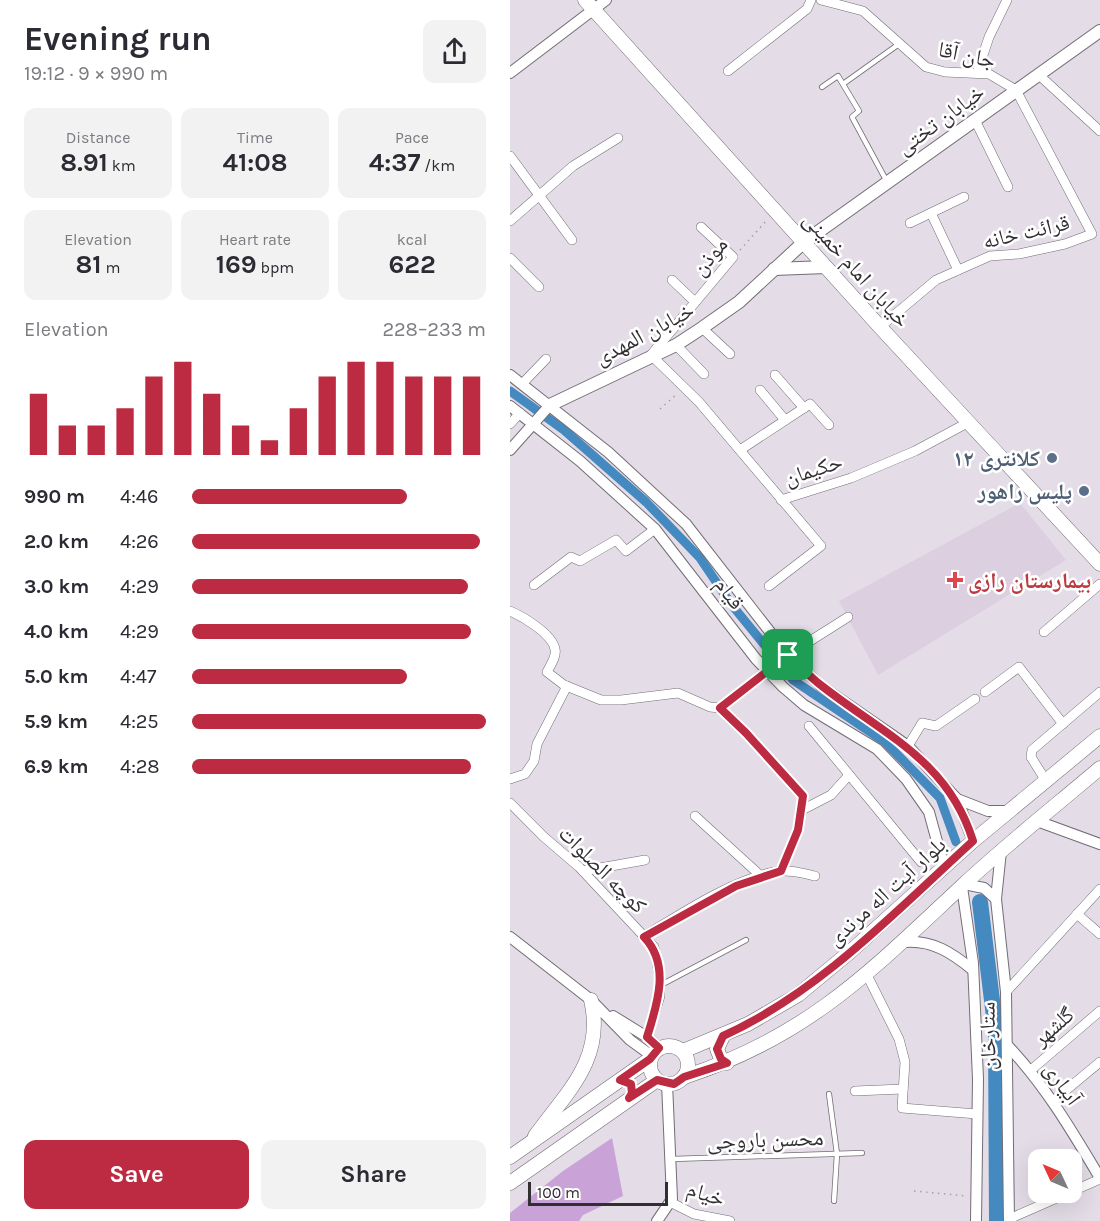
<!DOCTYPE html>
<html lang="en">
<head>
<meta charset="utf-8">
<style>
	:root { --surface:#fff; --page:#f2f2f3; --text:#2b2b33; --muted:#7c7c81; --accent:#bc2b41 }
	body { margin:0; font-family:Karla,"Noto Naskh Arabic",sans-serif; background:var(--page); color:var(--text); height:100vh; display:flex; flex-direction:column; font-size:22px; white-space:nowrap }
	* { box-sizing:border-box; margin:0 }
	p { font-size:20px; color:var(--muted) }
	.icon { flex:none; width:33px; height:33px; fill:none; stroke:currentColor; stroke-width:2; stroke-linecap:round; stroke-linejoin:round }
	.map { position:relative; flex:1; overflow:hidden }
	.drawer { display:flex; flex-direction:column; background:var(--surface); width:510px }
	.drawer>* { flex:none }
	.needle { width:39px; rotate:314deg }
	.buttons { position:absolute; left:518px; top:1149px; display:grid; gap:12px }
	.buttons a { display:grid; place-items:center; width:54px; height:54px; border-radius:12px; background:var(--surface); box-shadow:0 6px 24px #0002; font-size:30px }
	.scale { position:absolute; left:18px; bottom:15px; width:140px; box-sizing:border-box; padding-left:6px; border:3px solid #322f33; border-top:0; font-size:16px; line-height:21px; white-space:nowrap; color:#322f33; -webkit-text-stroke:4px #fff; paint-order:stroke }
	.pin { position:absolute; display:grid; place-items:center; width:51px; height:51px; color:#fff; margin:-26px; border-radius:12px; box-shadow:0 3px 9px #0006 }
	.round { display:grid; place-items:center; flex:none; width:63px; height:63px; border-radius:12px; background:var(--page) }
	.overview { display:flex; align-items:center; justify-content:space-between; height:102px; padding:0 24px }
	h1 { font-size:33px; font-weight:700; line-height:45px }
	.stats { display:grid; grid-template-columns:repeat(3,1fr); gap:9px; height:102px; padding:6px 24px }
	.stats div { display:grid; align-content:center; border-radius:12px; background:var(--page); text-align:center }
	.stats b { font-size:26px; font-weight:700 }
	.stats small { font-size:16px; font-weight:400 }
	.stats p { font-size:16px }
	.chart { height:168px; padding:12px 24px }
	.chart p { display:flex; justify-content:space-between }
	.chart svg { width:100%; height:108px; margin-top:6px; stroke:var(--accent); stroke-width:6 }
	.button { display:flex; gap:12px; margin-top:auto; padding:12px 24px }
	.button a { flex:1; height:69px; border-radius:12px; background:var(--accent); color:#fff; font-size:24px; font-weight:700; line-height:69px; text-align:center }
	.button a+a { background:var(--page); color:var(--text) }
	ul { padding:0 24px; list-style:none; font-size:20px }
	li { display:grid; grid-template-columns:96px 72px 1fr; align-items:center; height:45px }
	li i { height:15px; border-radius:8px; background:var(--accent) }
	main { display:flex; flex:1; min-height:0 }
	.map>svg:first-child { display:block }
	.built { fill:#dbcfe0 }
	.green { fill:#c9a2d8 }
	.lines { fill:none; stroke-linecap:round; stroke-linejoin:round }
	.canal { stroke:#4489bf; stroke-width:9 }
	.river { stroke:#4489bf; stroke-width:16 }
	.service-casing { stroke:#736d76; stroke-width:6 }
	.minor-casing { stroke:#736d76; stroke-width:10 }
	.tertiary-casing { stroke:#736d76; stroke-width:12 }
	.secondary-casing { stroke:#736d76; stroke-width:14 }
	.primary-casing { stroke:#736d76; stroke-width:15 }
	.path { stroke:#a49ea6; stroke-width:1.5; stroke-dasharray:1.5 4.5; stroke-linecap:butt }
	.service { stroke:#fff; stroke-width:4.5 }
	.minor { stroke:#fff; stroke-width:9 }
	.tertiary { stroke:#fff; stroke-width:10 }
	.secondary { stroke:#fff; stroke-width:12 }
	.primary { stroke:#fff; stroke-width:14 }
	.route-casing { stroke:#fff; stroke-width:12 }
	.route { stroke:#bc2b41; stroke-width:8 }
	.service-dot { fill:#5c6f8a; stroke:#fff; stroke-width:2 }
	.health-dot { fill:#e0444e; stroke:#fff; stroke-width:2 }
	.labels { text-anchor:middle; stroke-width:5; stroke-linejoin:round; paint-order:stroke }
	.street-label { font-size:22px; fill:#322f33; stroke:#fff }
	.service-label { font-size:22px; font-weight:bold; fill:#4e5e75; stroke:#fff; text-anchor:end }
	.health-label { font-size:22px; font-weight:bold; fill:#be3a42; stroke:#fff; text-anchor:start }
</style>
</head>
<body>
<main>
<section class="drawer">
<div class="overview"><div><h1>Evening run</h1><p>19:12 · 9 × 990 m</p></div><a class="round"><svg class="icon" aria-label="share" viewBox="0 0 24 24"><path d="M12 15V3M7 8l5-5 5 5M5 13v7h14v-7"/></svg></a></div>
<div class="stats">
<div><p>Distance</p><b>8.91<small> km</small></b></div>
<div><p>Time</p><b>41:08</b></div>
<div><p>Pace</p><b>4:37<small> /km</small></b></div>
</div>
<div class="stats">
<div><p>Elevation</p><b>81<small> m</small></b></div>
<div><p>Heart rate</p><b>169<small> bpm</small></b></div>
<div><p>kcal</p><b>622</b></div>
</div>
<div class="chart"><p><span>Elevation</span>228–233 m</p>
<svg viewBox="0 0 160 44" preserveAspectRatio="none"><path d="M5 44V19M15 44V32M25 44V32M35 44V25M45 44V12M55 44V6M65 44V19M75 44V32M85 44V38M95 44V25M105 44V12M115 44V6M125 44V6M135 44V12M145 44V12M155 44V12"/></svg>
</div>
<ul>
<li><b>990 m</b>4:46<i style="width:73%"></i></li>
<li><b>2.0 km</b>4:26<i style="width:98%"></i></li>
<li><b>3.0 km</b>4:29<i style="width:94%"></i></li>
<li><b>4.0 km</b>4:29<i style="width:95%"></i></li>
<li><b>5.0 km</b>4:47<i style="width:73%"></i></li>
<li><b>5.9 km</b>4:25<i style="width:100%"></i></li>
<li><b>6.9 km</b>4:28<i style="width:95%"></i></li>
</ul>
<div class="button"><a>Save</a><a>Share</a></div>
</section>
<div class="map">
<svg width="590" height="1221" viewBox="0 0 590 1221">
	<rect width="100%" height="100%" fill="#e4dde7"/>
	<path class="built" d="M 510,503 L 556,560 L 368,675 L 329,601 Z"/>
	<path class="green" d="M 102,1138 L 113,1196 L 73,1215 L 69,1221 L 0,1221 L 0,1213 L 53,1171 Z"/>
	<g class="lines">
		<path class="canal" d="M 0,391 L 54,430 L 136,502 L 190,558 L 221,604 L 283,680 L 375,742 L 430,798 L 446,842"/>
		<path class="river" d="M 470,902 L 486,1033 L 487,1221"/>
		<g class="service-casing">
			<g id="service">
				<path d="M 333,84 L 389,44"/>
				<path d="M 312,87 L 328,76 L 349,111 L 342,117 L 376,180"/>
				<path d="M 149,986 L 236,940"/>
				<path d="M 319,1094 L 327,1154 L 324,1201"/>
				<path d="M 162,1159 L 352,1153"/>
			</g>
		</g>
		<g class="minor-casing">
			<g id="minor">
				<path d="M 311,0 L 353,11 L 416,67 L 435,72 L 479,74 L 506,90 L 582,234 L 555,244 L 509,254 L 480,256 L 426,280 L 370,327"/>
				<path d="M 218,71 L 297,9 L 301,0"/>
				<path d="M 467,73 L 479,37 L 497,0"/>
				<path d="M 529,75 L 590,131"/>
				<path d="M 465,120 L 498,187"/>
				<path d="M 0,156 L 62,240"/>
				<path d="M 421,213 L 448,270"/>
				<path d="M 0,221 L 63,166 L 108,138"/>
				<path d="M 400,223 L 454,197"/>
				<path d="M 191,227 L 223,257 L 141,355 L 189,402 L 311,546 L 259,586"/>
				<path d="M 0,258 L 29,287"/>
				<path d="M 162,280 L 185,302"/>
				<path d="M 192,328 L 220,354"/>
				<path d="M 166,345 L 194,374"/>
				<path d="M 265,375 L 294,408"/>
				<path d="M 12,384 L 36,359"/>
				<path d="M 250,390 L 275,420"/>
				<path d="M 0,424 L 10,413"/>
				<path d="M 230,450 L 300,404 L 319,425"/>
				<path d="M 271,500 L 341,478 L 405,451 L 459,422"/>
				<path d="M 24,585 L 61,557 L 70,561 L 106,540 L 116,551 L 145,529"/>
				<path d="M 0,611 C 14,617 42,634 45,649 C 47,656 40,666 37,672 L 54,685 L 91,700 L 111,700 L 168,693 L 200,707 L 210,708 L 236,733 L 293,796 L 288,830 L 271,871"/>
				<path d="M 534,632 L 590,584"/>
				<path d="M 278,655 L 338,617"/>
				<path d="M 475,692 L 509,667 L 553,724"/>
				<path d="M 210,708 L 256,671"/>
				<path d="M 299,726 L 411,862"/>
				<path d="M 398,746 L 412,723 L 426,726 L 465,699"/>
				<path d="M 0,779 L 15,774 L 24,761 L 27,744 L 57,686"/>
				<path d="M 536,781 L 521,757 L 522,750 L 590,692"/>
				<path d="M 0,803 L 34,837 L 69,867 L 144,947 L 149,974 L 150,996 L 137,1037"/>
				<path d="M 292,810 L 321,795 L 339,775"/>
				<path d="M 185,816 L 251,876"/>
				<path d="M 73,871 L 135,860"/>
				<path d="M 567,914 L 590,934"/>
				<path d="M 133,937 C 171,914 220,881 264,872 C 277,869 292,873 305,876"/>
				<path d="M 357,975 L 389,1039 L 395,1062 L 392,1108 L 467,1114"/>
				<path d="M 496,992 L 590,889"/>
				<path d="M 521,1070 L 590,1011"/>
				<path d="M 345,1091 L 393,1089"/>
				<path d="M 543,1101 L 590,1062"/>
				<path d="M 160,1202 L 184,1214 L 220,1221"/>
				<path d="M 499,1219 L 590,1179"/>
			</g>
		</g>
		<g class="tertiary-casing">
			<g id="tertiary">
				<path d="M 0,73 L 96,0"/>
				<path d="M 0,375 L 98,452 L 176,524 L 278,655 L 311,686 L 398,746 L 447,799 L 463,841"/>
				<path d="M 0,406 L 70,461 L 145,529 L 246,659 L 273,687 L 294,705 L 367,749 L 396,779 L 419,812 L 434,867"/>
				<path d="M 0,450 L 40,405"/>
				<path d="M 256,671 L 278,655"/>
				<path d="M 447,799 L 478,811 L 499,811"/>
				<path d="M 527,821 L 590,844"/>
				<path d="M 491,851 L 486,899 L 496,992 L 499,1221"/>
				<path d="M 454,884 L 474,888 L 486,899"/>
				<path d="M 452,887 L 463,963 L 468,1079 L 466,1221"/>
				<path d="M 0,937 L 81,1000 L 120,1040 L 142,1056"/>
				<path d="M 395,942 C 423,940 442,953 463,970"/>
				<path d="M 103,1016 L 137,1037 L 149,1048"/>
				<path d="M 497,1045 C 535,1085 562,1131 590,1178"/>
				<path d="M 147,1221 L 162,1199 L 157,1083"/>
			</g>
		</g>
		<g class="secondary-casing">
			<g id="secondary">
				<path d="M 264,269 L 316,267"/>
				<path d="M 40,405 L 166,345 L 192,328 L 229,302 L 294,242 L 590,31"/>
			</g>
		</g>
		<g class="primary-casing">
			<g id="primary">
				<path d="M 75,0 L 370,327 L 590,564"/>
				<path d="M 213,1036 L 207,1049 L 211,1059 L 217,1063"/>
				<circle cx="159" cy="1065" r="19"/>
				<path d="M 173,1051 L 238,1024 L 288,995 L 341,951 L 463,841 L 590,736"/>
				<path d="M 174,1077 C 297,1037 360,972 452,886 C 496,845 544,807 590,768"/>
				<path d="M 25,1136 C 57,1092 95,1059 81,1000"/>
				<path d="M 0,1157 L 140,1059"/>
				<path d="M 0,1183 L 147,1080"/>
			</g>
		</g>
		<g class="path">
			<path d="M 230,250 L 257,220"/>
			<path d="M 150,409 L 167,394"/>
			<path d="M 404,1191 L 457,1196"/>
		</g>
		<use href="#service" class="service"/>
		<use href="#minor" class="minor"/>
		<use href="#tertiary" class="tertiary"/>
		<use href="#secondary" class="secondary"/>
		<use href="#primary" class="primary"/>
	</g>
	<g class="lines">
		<g class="route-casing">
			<path id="route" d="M 278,655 C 289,665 300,677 312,686 C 373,734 438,760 463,841 C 386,911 310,992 213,1036 L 207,1049 L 211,1059 L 217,1063 L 174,1077 L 164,1084 L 147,1080 L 119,1098 L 122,1093 L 121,1084 L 110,1080 L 140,1059 L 149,1048 L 137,1037 C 147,1005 161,965 134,937 L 226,886 L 271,871 L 288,830 L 293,796 L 236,733 L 210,708 Z"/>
		</g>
		<use href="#route" class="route"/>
	</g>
	<g class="service-dot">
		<circle cx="542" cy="458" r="6"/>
		<circle cx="574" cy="491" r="6"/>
	</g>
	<path class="health-dot" d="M442 571h6v6h6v6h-6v6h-6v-6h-6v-6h6z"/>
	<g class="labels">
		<g class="street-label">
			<text transform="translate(457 54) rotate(12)" y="8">جان آقا</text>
			<text transform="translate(430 119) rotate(-36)" y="8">خیابان تختی</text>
			<text transform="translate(516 231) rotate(-13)" y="8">قرائت خانه</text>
			<text transform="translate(199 256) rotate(-50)" y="8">موذن</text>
			<text transform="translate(347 269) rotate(48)" y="8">خیابان امام خمینی</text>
			<text transform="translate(134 333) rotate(-28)" y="8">خیابان المهدی</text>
			<text transform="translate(303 469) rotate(-18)" y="8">حکیمان</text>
			<text transform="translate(220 593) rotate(54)" y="8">قیام</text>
			<text transform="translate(93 869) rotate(45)" y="8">کوچه الصلوات</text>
			<text transform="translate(376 891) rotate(-42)" y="8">بلوار آیت اله مرندی</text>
			<text transform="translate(543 1026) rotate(-41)" y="8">گلشهر</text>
			<text transform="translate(477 1036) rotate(-91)" y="8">ستارخان</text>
			<text transform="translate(553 1083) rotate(55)" y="8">آبیاری</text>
			<text transform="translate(255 1139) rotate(-2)" y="8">محسن باروجی</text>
			<text transform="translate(196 1193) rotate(17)" y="8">خیام</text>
		</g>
		<g class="service-label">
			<text x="530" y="466">کلانتری ۱۲</text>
			<text x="562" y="499">پلیس راهور</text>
		</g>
		<g class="health-label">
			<text x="458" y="588">بیمارستان رازی</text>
		</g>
	</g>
</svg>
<div class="buttons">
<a><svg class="needle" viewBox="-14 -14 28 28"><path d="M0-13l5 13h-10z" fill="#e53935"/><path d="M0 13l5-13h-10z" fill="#7c7c81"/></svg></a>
</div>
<div class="scale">100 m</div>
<div class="pin" style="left:278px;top:655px;background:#1e9e55"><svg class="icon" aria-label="arrive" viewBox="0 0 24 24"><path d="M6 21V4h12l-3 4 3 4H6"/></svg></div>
</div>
</main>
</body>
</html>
